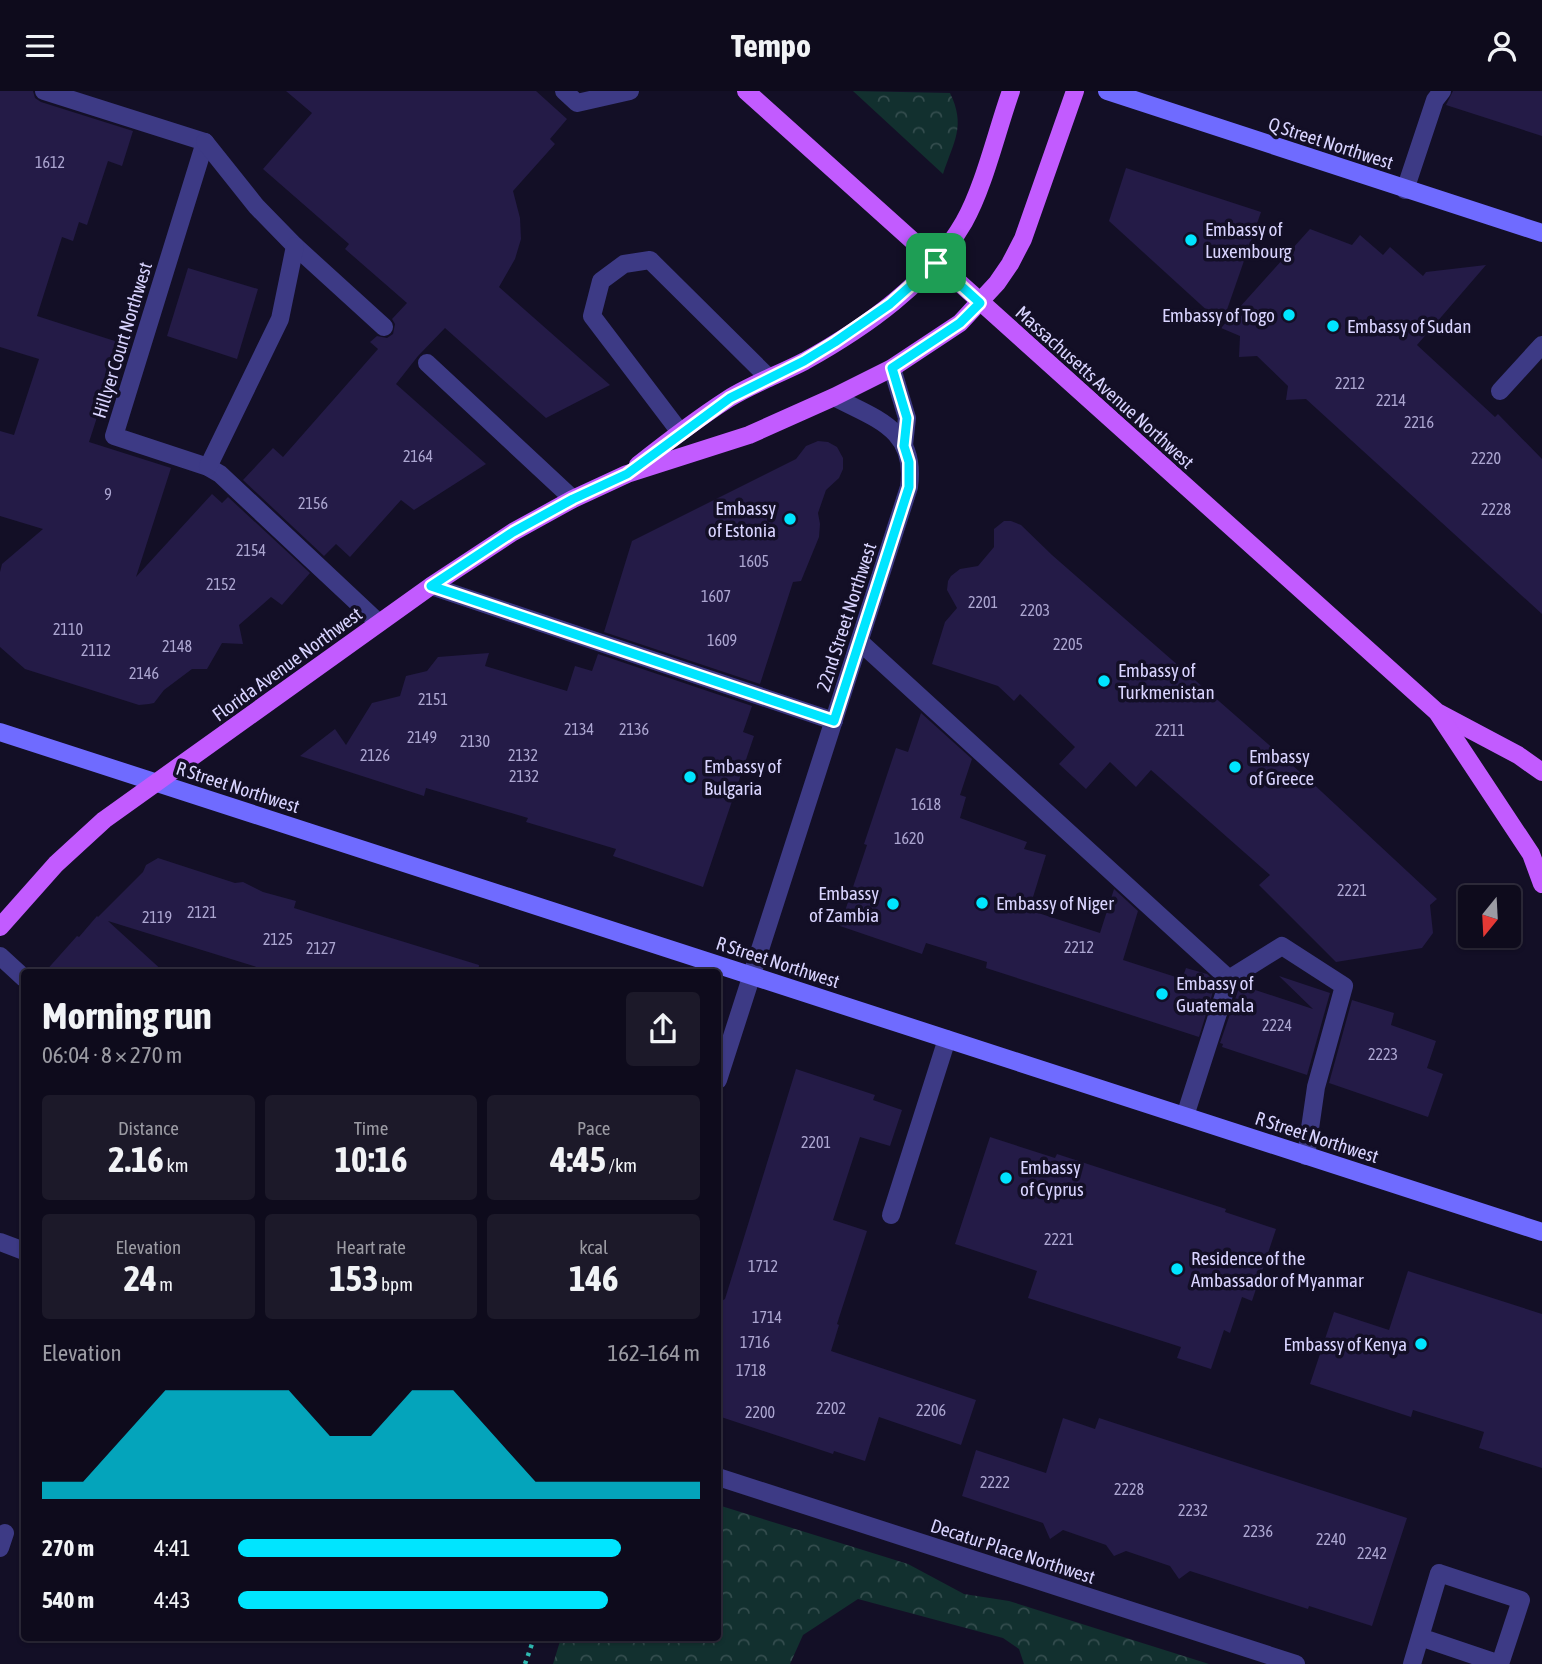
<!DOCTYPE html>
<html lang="en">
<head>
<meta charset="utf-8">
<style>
	:root { --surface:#0e0b1c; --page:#1c1929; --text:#f1f3f6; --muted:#9b9ba3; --line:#2e2b3b; --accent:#00e5ff }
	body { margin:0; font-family:"Asap Condensed",sans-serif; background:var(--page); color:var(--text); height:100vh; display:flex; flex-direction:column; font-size:26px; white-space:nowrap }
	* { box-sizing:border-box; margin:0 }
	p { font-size:23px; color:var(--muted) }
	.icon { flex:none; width:38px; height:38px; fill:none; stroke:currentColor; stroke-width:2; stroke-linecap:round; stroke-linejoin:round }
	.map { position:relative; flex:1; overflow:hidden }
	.side { position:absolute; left:21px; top:878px; width:700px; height:672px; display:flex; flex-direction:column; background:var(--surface); border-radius:7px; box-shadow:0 2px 5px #0004,0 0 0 2px var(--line) }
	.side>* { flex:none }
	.needle { width:46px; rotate:198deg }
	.fabs { position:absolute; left:1458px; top:794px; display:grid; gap:14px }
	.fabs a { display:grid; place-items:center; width:63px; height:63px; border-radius:7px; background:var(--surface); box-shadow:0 2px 5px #0004,0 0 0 2px var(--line); font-size:35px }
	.pin { position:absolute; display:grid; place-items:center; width:60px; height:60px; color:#fff; margin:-30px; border-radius:14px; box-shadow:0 4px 10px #0006 }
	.round { display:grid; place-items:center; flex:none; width:74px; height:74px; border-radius:7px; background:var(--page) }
	.summary { display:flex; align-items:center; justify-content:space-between; height:119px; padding:0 21px }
	h1 { font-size:38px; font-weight:700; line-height:52px }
	.figures { display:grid; grid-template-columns:repeat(3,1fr); gap:10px; height:119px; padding:7px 21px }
	.figures div { display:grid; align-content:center; border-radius:7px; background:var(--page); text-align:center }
	.figures b { font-size:35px; font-weight:700 }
	.figures small { font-size:19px; font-weight:400 }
	.figures p { font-size:19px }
	.chart { height:196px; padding:14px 21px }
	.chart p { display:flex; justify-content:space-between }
	.chart svg { width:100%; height:126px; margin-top:7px; fill:var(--accent); opacity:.7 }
	ul { padding:0 21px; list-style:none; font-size:23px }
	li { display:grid; grid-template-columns:112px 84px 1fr; align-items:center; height:52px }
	li i { height:18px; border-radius:9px; background:var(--accent) }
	header { display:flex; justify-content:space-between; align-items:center; height:91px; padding:0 21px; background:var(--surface); font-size:32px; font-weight:700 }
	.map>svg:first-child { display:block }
	.forest { fill:url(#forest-crowns) }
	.building { fill:#241b47 }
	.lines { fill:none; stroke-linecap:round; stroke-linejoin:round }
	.path { stroke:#2fb8b0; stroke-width:4.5; stroke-dasharray:3.5 5; stroke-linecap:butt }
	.service { stroke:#3d3a85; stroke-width:18 }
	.minor { stroke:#3d3a85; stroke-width:18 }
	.secondary { stroke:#6f6bff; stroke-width:18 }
	.primary { stroke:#c25bff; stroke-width:18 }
	.route-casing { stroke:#fff; stroke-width:14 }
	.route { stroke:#00e5ff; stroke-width:9 }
	.poi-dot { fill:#00e5ff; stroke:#130f26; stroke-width:2.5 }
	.labels { text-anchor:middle; stroke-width:7; stroke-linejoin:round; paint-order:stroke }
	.number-label { font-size:16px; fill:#aca6d1 }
	.street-label { font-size:19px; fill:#d9d4ff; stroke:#130f26 }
	.poi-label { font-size:19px; fill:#d9d4ff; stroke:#130f26; text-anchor:start }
</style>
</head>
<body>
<header><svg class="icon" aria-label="menu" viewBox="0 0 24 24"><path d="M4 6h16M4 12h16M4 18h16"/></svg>Tempo<svg class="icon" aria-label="person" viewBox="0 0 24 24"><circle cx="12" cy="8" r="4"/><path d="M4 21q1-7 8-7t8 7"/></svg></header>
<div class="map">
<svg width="1542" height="1573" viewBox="0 0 1542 1573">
	<defs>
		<pattern id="forest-crowns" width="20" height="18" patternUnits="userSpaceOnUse" patternTransform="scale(1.75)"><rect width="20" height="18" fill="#12302f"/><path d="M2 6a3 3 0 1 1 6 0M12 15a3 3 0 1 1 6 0" fill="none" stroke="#344d4e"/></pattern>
	</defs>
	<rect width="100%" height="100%" fill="#130f26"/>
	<g class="forest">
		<path d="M 853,0 L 950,2 C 966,35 954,50 943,83 Z"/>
		<path d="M 718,1414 L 908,1473 L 964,1503 L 1009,1510 L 1209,1573 L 1024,1573 L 1019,1558 L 1003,1547 L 858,1508 L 803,1544 L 790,1573 L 553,1573 L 561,1547 L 718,1547 Z"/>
	</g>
	<g class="building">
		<path d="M 0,0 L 33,0 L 35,7 L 41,11 L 133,40 L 122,75 L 108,70 L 87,134 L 79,131 L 73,150 L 62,146 L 37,225 L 121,252 L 89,351 L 171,377 L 136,486 L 212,403 L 222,412 L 228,406 L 310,482 L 282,514 L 271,506 L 239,534 L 243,553 L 222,552 L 207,578 L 192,578 L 164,599 L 154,612 L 149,613 L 139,614 L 25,578 L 0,556 L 0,481 L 2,473 L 43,438 L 0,425 L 0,340 L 14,344 L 39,268 L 0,256 Z"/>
		<path d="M 286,0 L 536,0 L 567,28 L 550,48 L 555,53 L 513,100 L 520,127 L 521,148 L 515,168 L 499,196 L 610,294 L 546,327 L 445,237 L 418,265 L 396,293 L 486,373 L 414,419 L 401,409 L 350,466 L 336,453 L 324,465 L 243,389 L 273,357 L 283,366 L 378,258 L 370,251 L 377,245 L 387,247 L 393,243 L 395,233 L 392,228 L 407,212 L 345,158 L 349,153 L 263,78 L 312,22 Z"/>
		<path d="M 1453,0 L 1542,0 L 1542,45 L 1446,14 Z"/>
		<path d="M 1126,77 L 1261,121 L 1222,233 L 1109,130 Z"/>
		<path d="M 1310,138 L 1352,154 L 1360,144 L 1383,164 L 1390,156 L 1423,185 L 1426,181 L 1486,174 L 1417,254 L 1495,326 L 1498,323 L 1542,368 L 1542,523 L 1306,308 L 1286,309 L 1288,295 L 1257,265 L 1239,266 L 1240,245 L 1221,237 Z"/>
		<path d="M 188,177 L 258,198 L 237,268 L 167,245 Z"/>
		<path d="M 818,350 L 828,351 L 837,356 L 843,367 L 843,378 L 839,387 L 826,399 L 818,422 L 820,433 L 819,446 L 801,490 L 793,491 L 760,593 L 604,541 L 632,450 L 796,368 L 806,355 Z"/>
		<path d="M 1004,430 L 1011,430 L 1021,434 L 1052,464 L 1308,688 L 1437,808 L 1430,814 L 1433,842 L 1422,857 L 1336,871 L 1259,794 L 1270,784 L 1151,679 L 1136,696 L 1110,671 L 1086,698 L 1059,673 L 1075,656 L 1020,603 L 1014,610 L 998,595 L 932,573 L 945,531 L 957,517 L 947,499 L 948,490 L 951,485 L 960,478 L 978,475 L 994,456 L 994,438 Z"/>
		<path d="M 489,562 L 485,575 L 567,600 L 575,575 L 592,580 L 598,563 L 752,615 L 743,641 L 754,645 L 703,796 L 613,765 L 616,758 L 526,731 L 528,727 L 426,697 L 424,705 L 300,665 L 335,638 L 346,654 L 372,612 L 400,605 L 406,585 L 427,580 L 438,566 Z"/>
		<path d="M 921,622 L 972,668 L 960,704 L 966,706 L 960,727 L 1027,751 L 1024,758 L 1046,764 L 1029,819 L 1100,842 L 1114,798 L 1138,820 L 1123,869 L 1182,888 L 1186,877 L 1207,883 L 1216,891 L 1199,946 L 986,877 L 987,871 L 926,852 L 922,863 L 840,835 L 867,754 L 864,753 L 896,657 L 908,661 Z"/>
		<path d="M 158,767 L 235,792 L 243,791 L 263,801 L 296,810 L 294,817 L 479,874 L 478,882 L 276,882 L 108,830 L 165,882 L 44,882 L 77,845 L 79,846 L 97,825 L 98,826 L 143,781 L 146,774 Z"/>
		<path d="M 1279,885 L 1330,902 L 1307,984 L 1222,956 L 1223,953 L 1220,952 L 1240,894 L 1313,918 Z"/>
		<path d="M 1352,909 L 1394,922 L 1391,934 L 1436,950 L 1427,977 L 1443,983 L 1428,1026 L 1329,992 Z"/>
		<path d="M 796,978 L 875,1004 L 873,1009 L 902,1019 L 890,1055 L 860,1046 L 833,1129 L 867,1140 L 837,1233 L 839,1234 L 831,1260 L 976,1309 L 961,1354 L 879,1326 L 865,1370 L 834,1360 L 833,1363 L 718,1325 L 718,1212 L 725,1208 Z"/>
		<path d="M 990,1046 L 1055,1067 L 1057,1063 L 1226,1118 L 1225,1121 L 1276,1138 L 1252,1210 L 1242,1206 L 1230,1242 L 1224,1239 L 1211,1278 L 1177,1267 L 1181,1256 L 1028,1207 L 1037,1180 L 955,1153 Z"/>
		<path d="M 1408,1180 L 1542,1223 L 1542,1377 L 1479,1357 L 1484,1341 L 1413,1319 L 1411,1326 L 1310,1293 L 1334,1221 L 1389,1239 Z"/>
		<path d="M 1063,1327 L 1095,1338 L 1099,1327 L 1407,1427 L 1372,1535 L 1309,1515 L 1308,1518 L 1190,1480 L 1179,1488 L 1170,1475 L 1126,1460 L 1114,1465 L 1106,1454 L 1063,1439 L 1050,1448 L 1043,1432 L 962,1405 L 976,1359 L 1046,1382 Z"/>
	</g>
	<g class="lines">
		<path class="path" d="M 525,1573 L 534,1547"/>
		<g class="service">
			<path d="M 44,0 L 205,51 L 114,345 L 208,376 L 220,383 L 379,532"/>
			<path d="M 564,0 L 577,12 L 630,0"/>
			<path d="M 205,51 L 256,115 L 295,155 L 384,236"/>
			<path d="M 1405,99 L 1435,9 L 1442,0"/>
			<path d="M 427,272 L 573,408"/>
			<path d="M 1500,300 L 1542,254"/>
			<path d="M 680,341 L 592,225 L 601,190 L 624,173 L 650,169 L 769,287"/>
			<path d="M 208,376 L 280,228 L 295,155"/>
			<path d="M 431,495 L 834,630"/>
			<path d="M 860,551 L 1229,888 L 1185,1025"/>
			<path d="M 0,865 L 24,887"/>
			<path d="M 1229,888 L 1282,855 L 1344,895 L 1316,996 L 1306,1065"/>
			<path d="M 891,1124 L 947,948"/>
			<path d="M 0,1457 L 5,1442"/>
			<path d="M 1412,1573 L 1439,1482 L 1521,1509 L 1500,1573 L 1420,1546"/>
		</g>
		<g class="minor">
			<path d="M 892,277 L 907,327 L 904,354"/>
			<path d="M 718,989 L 909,396 C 917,338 876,328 834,306"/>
			<path d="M 0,1151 L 24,1160"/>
			<path d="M 718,1386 L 1296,1573"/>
		</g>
		<g class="secondary">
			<path d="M 1107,0 L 1542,142"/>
			<path d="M 0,641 L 1542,1141"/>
		</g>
		<g class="primary">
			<path d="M 746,0 L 1437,621 L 1518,664 L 1542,681"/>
			<path d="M 638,374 C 667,351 697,328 728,308 C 752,293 780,283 805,270 C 866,236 929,192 964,131 C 984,96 997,39 1011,0"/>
			<path d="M 1439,624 L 1531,763 L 1542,793"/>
			<path d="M 0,836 L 56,773 L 104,729 L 431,495 L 513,441 L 573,408 L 627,383 L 749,344 L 834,306 L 892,277 L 960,232 L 997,192 L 1010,173 L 1023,148 L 1075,0"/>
		</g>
	</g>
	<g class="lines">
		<g class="route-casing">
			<path id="route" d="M 936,172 L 980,212 L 960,232 L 892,277 L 907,327 L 904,355 L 909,371 L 909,396 L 834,630 L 431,495 L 513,441 L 573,408 L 627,383 L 730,307 L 804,270 L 835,251 L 890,213 Z"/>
		</g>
		<use href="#route" class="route"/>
	</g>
	<g class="poi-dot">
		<circle cx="1191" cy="149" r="7"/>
		<circle cx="1289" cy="224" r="7"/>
		<circle cx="1333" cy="235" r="7"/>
		<circle cx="790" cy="428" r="7"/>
		<circle cx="1104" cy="590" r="7"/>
		<circle cx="1235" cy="676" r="7"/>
		<circle cx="690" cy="686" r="7"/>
		<circle cx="982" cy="812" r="7"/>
		<circle cx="893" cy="813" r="7"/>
		<circle cx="1162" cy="903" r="7"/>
		<circle cx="1006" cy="1087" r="7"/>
		<circle cx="1177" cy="1178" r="7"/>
		<circle cx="1421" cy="1253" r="7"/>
	</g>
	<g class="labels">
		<g class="number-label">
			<text x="50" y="77">1612</text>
			<text x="1350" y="298">2212</text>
			<text x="1391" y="315">2214</text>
			<text x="1419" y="337">2216</text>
			<text x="418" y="371">2164</text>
			<text x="1486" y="373">2220</text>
			<text x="108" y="409">9</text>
			<text x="313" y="418">2156</text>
			<text x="1496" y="424">2228</text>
			<text x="251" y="465">2154</text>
			<text x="754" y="476">1605</text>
			<text x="221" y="499">2152</text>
			<text x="716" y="511">1607</text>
			<text x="983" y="517">2201</text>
			<text x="1035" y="525">2203</text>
			<text x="68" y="544">2110</text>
			<text x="722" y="555">1609</text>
			<text x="1068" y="559">2205</text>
			<text x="177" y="561">2148</text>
			<text x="96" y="565">2112</text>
			<text x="144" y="588">2146</text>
			<text x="433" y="614">2151</text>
			<text x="579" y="644">2134</text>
			<text x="634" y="644">2136</text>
			<text x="1170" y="645">2211</text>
			<text x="422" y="652">2149</text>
			<text x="475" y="656">2130</text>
			<text x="375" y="670">2126</text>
			<text x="523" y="670">2132</text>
			<text x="524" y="691">2132</text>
			<text x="926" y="719">1618</text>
			<text x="909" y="753">1620</text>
			<text x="1352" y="805">2221</text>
			<text x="202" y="827">2121</text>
			<text x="157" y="832">2119</text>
			<text x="278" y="854">2125</text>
			<text x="1079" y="862">2212</text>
			<text x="321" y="863">2127</text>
			<text x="1277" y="940">2224</text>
			<text x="1383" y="969">2223</text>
			<text x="816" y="1057">2201</text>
			<text x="1059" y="1154">2221</text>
			<text x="763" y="1181">1712</text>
			<text x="767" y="1232">1714</text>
			<text x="755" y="1257">1716</text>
			<text x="751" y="1285">1718</text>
			<text x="831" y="1323">2202</text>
			<text x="931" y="1325">2206</text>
			<text x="760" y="1327">2200</text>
			<text x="995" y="1397">2222</text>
			<text x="1129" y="1404">2228</text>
			<text x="1193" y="1425">2232</text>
			<text x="1258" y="1446">2236</text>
			<text x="1331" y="1454">2240</text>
			<text x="1372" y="1468">2242</text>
		</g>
		<g class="street-label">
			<text transform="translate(1331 52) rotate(18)" y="7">Q Street Northwest</text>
			<text transform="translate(122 249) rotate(-73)" y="7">Hillyer Court Northwest</text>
			<text transform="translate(1105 296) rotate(42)" y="7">Massachusetts Avenue Northwest</text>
			<text transform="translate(846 526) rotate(-72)" y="7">22nd Street Northwest</text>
			<text transform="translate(287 573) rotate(-36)" y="7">Florida Avenue Northwest</text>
			<text transform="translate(238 696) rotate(18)" y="7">R Street Northwest</text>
			<text transform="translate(778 871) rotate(18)" y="7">R Street Northwest</text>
			<text transform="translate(1317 1046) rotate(18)" y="7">R Street Northwest</text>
			<text transform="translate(1013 1460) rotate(18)" y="7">Decatur Place Northwest</text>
		</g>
		<g class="poi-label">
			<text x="1205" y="145">Embassy of<tspan x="1205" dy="22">Luxembourg</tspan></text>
			<text x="1275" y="231" text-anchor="end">Embassy of Togo</text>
			<text x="1347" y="242">Embassy of Sudan</text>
			<text x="776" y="424" text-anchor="end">Embassy<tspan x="776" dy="22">of Estonia</tspan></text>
			<text x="1118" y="586">Embassy of<tspan x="1118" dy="22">Turkmenistan</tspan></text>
			<text x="1249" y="672">Embassy<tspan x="1249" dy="22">of Greece</tspan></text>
			<text x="704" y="682">Embassy of<tspan x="704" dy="22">Bulgaria</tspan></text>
			<text x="879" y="809" text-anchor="end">Embassy<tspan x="879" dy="22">of Zambia</tspan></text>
			<text x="996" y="819">Embassy of Niger</text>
			<text x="1176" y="899">Embassy of<tspan x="1176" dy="22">Guatemala</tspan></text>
			<text x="1020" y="1083">Embassy<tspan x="1020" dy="22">of Cyprus</tspan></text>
			<text x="1191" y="1174">Residence of the<tspan x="1191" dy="22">Ambassador of Myanmar</tspan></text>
			<text x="1407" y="1260" text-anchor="end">Embassy of Kenya</text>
		</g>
	</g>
</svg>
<div class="fabs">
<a><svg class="needle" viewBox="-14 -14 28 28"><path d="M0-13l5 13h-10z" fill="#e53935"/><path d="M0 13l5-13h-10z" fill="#9b9ba3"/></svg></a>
</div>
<div class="pin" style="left:936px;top:172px;background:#1e9e55"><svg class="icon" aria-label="arrive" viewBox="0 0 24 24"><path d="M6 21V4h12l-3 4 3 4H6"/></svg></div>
<section class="side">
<div class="summary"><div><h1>Morning run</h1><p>06:04 · 8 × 270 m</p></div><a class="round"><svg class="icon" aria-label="share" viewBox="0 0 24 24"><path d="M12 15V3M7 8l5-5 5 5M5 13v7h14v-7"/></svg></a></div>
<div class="figures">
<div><p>Distance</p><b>2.16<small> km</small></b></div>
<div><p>Time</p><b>10:16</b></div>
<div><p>Pace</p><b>4:45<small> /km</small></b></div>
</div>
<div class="figures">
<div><p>Elevation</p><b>24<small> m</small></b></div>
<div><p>Heart rate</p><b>153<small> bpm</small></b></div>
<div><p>kcal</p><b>146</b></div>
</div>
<div class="chart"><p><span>Elevation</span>162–164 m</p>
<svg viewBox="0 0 160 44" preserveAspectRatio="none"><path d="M0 44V38L10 38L20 22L30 6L40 6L50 6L60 6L70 22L80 22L90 6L100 6L110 22L120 38L130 38L140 38L150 38L160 38V44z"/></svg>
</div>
<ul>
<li><b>270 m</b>4:41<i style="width:83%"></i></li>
<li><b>540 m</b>4:43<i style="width:80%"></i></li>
</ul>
</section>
</div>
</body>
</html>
